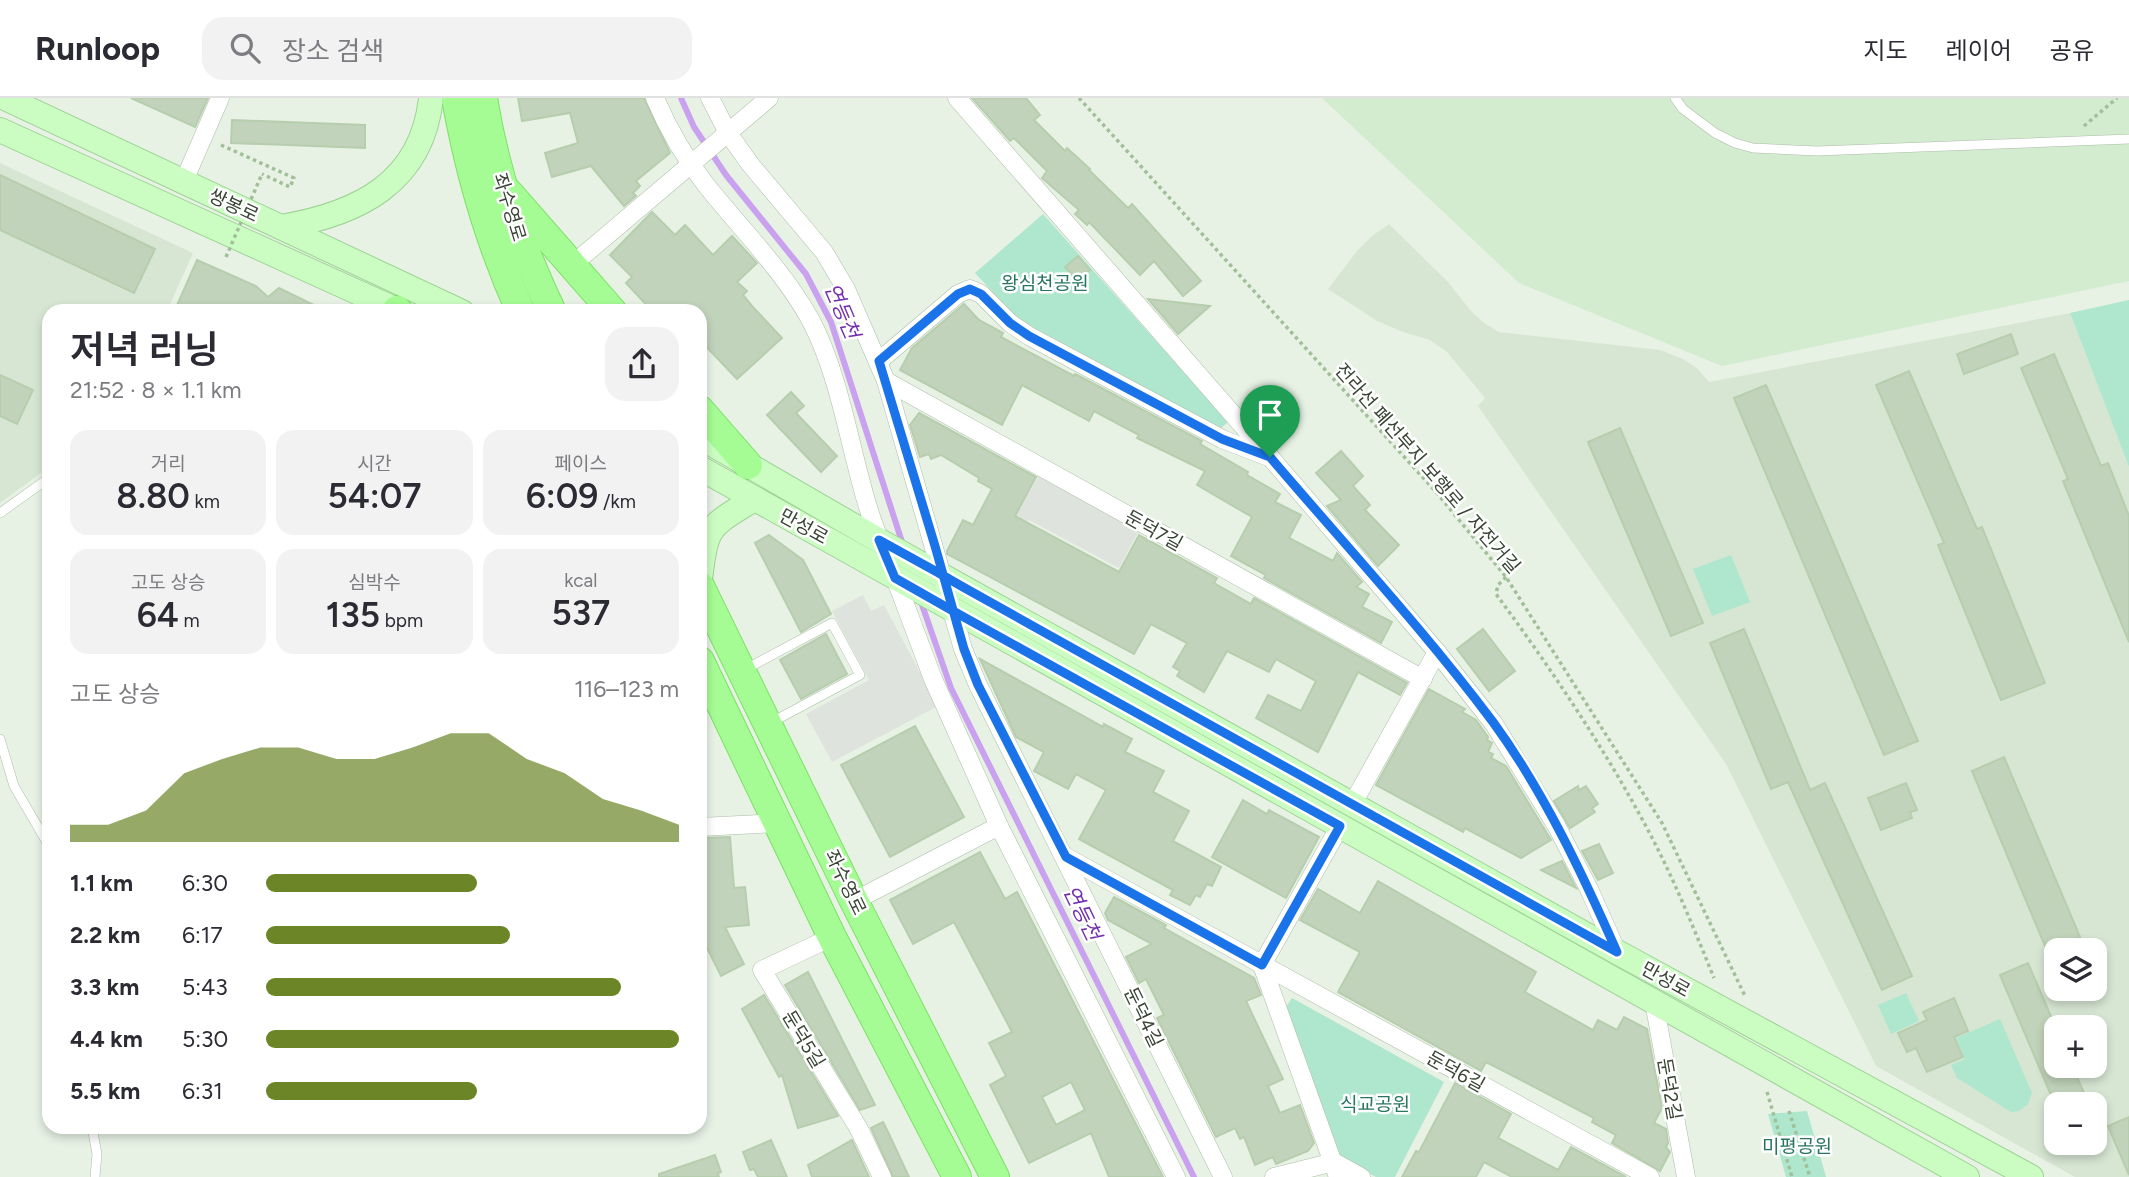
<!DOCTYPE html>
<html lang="ko">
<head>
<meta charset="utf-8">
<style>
	:root { --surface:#fff; --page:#f2f2f3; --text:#2b2b33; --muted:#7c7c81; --line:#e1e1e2; --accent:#6c8627 }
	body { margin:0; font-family:Figtree,"Noto Sans KR",sans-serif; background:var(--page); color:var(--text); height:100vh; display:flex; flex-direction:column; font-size:26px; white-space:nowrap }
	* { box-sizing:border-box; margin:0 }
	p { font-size:23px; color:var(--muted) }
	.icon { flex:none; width:38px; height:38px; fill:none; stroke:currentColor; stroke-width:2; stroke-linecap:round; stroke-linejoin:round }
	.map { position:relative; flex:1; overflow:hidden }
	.sheet { position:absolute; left:42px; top:206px; width:665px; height:830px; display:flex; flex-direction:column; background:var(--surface); border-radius:21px; box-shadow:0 4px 10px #0003 }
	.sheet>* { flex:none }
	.tools { position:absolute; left:2044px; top:840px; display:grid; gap:14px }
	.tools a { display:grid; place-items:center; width:63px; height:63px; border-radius:14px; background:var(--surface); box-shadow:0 4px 10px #0003; font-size:35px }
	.pin { position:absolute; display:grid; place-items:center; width:60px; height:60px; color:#fff; margin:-72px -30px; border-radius:50% 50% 50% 0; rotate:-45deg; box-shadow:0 0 7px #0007 }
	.pin .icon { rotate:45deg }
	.round { display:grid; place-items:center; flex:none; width:74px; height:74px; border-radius:21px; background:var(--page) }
	.head { display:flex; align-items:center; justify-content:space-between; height:119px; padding:0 28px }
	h1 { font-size:38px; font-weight:600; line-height:52px }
	.stats { display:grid; grid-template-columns:repeat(3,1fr); gap:10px; height:119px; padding:7px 28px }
	.stats div { display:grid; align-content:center; border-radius:18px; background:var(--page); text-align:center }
	.stats b { font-size:35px; font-weight:600 }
	.stats small { font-size:19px; font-weight:400 }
	.stats p { font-size:19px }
	.chart { height:196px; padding:14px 28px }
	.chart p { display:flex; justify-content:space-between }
	.chart svg { width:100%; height:126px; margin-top:7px; fill:var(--accent); opacity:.7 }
	ul { padding:0 28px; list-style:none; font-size:23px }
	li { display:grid; grid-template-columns:112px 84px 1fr; align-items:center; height:52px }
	li i { height:18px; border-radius:9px; background:var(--accent) }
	header { display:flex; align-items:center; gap:42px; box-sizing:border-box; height:98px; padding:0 35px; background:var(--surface); border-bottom:2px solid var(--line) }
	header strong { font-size:33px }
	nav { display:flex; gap:38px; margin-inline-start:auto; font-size:24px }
	.search { width:490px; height:63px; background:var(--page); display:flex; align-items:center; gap:18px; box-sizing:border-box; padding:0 24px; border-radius:21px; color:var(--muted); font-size:26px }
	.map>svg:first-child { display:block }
	.residential { fill:#d7e6d3; fill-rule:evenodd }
	.education { fill:#d3ebcf }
	.green { fill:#aee6ce }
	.parking { fill:#dfe3dd }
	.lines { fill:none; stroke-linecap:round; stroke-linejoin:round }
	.stream { stroke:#caa1ee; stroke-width:6 }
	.building { fill:#c1d3ba; stroke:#b7ceae; stroke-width:2; fill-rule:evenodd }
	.lane-casing { stroke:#adbda8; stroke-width:10 }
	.street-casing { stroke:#adbda8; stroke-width:19 }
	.secondary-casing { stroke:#9ed295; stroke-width:26 }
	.primary-casing { stroke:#7be164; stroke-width:30 }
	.path { stroke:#a2bf99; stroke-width:3.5; stroke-dasharray:3.5 3.5; stroke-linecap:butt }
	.lane { stroke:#fff; stroke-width:9 }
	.street { stroke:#fff; stroke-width:18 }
	.secondary { stroke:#cbfdc3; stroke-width:24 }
	.primary { stroke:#a5fc94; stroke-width:28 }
	.path-bridge { stroke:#a2bf99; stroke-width:3.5; stroke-dasharray:3.5 3.5; stroke-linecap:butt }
	.route-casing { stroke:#fff; stroke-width:14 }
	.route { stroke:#1a73e8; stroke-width:9 }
	.labels { text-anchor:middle; stroke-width:5; stroke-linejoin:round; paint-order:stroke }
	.street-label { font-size:19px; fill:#394435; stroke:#fff }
	.park-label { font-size:19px; fill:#297561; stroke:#fff }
	.water-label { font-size:21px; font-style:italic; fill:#7430ae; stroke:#fff }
</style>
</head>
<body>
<header>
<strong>Runloop</strong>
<div class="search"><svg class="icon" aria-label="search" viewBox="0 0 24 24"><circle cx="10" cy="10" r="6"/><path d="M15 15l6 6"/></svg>장소 검색</div>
<nav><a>지도</a><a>레이어</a><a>공유</a></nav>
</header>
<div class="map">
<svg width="2129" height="1079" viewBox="0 0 2129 1079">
	<rect width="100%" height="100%" fill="#e7f2e5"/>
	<g class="residential">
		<path d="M 0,65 L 193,155 L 167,213 L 49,214 L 49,369 L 0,405 Z"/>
		<path d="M 1389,126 L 1448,184 L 1471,213 L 1484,225 L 1499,234 L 1660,252 L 1683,261 L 1698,271 L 1709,284 L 2070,215 L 2129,369 L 2129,1079 L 2075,1079 L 1876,968 L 1726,666 L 1478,308 L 1485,300 L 1447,254 L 1430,242 L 1403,234 L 1377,223 L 1328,191 L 1357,153 L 1372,138 ZM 2056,852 L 2095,852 L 2095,891 L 2056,891 ZM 2056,929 L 2095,929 L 2095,968 L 2056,968 ZM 2056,1006 L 2095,1006 L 2095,1045 L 2056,1045 Z"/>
	</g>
	<path class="education" d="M 1322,0 L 2129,0 L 2129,183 L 1722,268 L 1519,185 Z"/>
	<g class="green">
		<path d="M 1043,116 L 1228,324 L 1220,331 L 1018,221 L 975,175 Z"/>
		<path d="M 2129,202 L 2129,369 L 2070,215 Z"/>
		<path d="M 1731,457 L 1750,504 L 1712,518 L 1693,471 Z"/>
		<path d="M 1906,895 L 1919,923 L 1891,936 L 1878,907 Z"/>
		<path d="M 1292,900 L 1444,984 L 1395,1079 L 1376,1079 L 1340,1060 L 1286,909 Z"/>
		<path d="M 2000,921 L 2032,995 L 2028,1006 L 2019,1013 L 2011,1014 L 1957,980 L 1951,967 L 1965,961 L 1956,940 Z"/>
		<path d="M 1807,1013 L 1826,1079 L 1786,1079 L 1768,1016 Z"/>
	</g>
	<g class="parking">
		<path d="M 1040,375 L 1141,429 L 1119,470 L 1029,422 L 1016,444 L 1007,404 L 1020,411 Z"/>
		<path d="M 863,497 L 871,513 L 884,507 L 938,608 L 832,664 L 806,616 L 869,582 L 832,513 Z"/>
	</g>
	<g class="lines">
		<g class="stream">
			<path d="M 681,0 L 694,29 L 726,77 L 806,176 L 831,224 L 903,447"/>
			<path d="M 920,501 L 951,590 L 1194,1079"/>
		</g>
	</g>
	<g class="building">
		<path d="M 131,0 L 208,0 L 195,29 Z"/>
		<path d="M 518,0 L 644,0 L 670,55 L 636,83 L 640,88 L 633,95 L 636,98 L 624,108 L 591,68 L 552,79 L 545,55 L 578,45 L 570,15 L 522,23 Z"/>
		<path d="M 972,0 L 1026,0 L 1040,17 L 1034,22 L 1065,53 L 1067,50 L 1090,71 L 1089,72 L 1128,110 L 1132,106 L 1201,183 L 1183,198 L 1154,163 L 1140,177 L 1089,124 L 1087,127 L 1075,116 L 1079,112 L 1042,80 L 1047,73 L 1014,40 L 1010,43 Z"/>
		<path d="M 232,22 L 365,27 L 365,50 L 231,45 Z"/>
		<path d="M 0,77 L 155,151 L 134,195 L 0,132 Z"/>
		<path d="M 652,114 L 675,137 L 685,127 L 713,157 L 732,138 L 757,165 L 737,184 L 747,193 L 743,197 L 752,208 L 782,240 L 737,281 L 700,242 L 700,214 L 653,214 L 626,185 L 632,179 L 610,157 Z"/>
		<path d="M 1078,158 L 1090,172 L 1077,182 L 1065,169 Z"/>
		<path d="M 197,162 L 256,188 L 268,199 L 279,190 L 328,214 L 174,214 Z"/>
		<path d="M 1148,201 L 1210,208 L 1178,236 Z"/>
		<path d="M 964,206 L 979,222 L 1003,235 L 1001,239 L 1074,278 L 1075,276 L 1079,278 L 1202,343 L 1200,346 L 1248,374 L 1247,377 L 1280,396 L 1275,404 L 1301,417 L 1289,440 L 1333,463 L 1337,455 L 1362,484 L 1356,489 L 1369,496 L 1362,509 L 1392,524 L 1381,545 L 1264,480 L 1266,477 L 1231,458 L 1252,419 L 1197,387 L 1205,373 L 1137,340 L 1139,337 L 1094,313 L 1089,323 L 1022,287 L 1002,327 L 900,272 L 912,250 Z"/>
		<path d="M 2011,236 L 2018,256 L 1964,276 L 1957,256 Z"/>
		<path d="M 2054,256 L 2101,368 L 2108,365 L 2129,418 L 2129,544 L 2063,383 L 2068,381 L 2021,270 Z"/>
		<path d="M 1909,273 L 1977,431 L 1982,429 L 2045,585 L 2001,602 L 1938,447 L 1944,445 L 1876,287 Z"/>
		<path d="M 0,277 L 33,292 L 17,326 L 0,318 Z"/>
		<path d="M 1766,287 L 1918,643 L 1884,657 L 1734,300 Z"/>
		<path d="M 791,294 L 804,308 L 796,315 L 837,358 L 821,374 L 767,317 Z"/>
		<path d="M 919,315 L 1036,379 L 1015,418 L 1119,474 L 1139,437 L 1217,480 L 1214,485 L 1251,506 L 1254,500 L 1407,585 L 1400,597 L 1358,574 L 1318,654 L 1256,620 L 1268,597 L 1301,613 L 1316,583 L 1276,561 L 1269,574 L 1227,553 L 1204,594 L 1177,578 L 1180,573 L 1173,569 L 1187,545 L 1151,526 L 1134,556 L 947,456 L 947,453 L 963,422 L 973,427 L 992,391 L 978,383 L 979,380 L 941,357 L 931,361 L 929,356 L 920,359 L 910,327 Z"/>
		<path d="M 1620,330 L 1703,525 L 1671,538 L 1588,344 Z"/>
		<path d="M 1341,353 L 1363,378 L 1353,388 L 1370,407 L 1365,412 L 1399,447 L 1378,468 L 1327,408 L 1341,402 L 1316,375 Z"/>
		<path d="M 769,437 L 803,462 L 831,516 L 801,534 L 755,445 Z"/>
		<path d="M 1483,531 L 1515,573 L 1489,593 L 1457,551 Z"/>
		<path d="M 1744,531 L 1810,692 L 1825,685 L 1912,878 L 1882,892 L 1788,684 L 1771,691 L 1710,545 Z"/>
		<path d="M 826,536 L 847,576 L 801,601 L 780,562 Z"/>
		<path d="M 980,561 L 1103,629 L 1104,626 L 1132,641 L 1125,654 L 1164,673 L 1153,694 L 1189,713 L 1173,743 L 1221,769 L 1212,788 L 1207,786 L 1200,799 L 1196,797 L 1190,807 L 1170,797 L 1173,792 L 1079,741 L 1106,692 L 1076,676 L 1068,691 L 1034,673 L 1044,654 L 1016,639 Z"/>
		<path d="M 1429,591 L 1465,611 L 1462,614 L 1476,622 L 1488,639 L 1487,642 L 1492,645 L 1488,654 L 1493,656 L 1491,660 L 1506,668 L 1551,742 L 1521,760 L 1465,730 L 1463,734 L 1376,687 Z"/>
		<path d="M 915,628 L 964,719 L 890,759 L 841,667 Z"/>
		<path d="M 2004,659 L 2080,839 L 2047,853 L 1972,673 Z"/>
		<path d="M 1906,685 L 1917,712 L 1910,714 L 1912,720 L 1881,732 L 1868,700 Z"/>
		<path d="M 1578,688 L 1579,692 L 1586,688 L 1598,706 L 1592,710 L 1595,714 L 1570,730 L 1554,703 Z"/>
		<path d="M 1243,702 L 1267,716 L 1269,712 L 1319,739 L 1286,800 L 1212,759 Z"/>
		<path d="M 730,739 L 734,790 L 745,789 L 749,827 L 725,829 L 744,866 L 721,878 L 702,840 L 700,740 Z"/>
		<path d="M 1599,746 L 1613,775 L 1598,782 L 1582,753 Z"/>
		<path d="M 980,754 L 1005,801 L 1017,794 L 1163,1079 L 1109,1079 L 1091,1035 L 1029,1065 L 990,987 L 1006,978 L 989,945 L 1012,934 L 954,824 L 913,846 L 890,802 ZM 1071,984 L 1085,1012 L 1056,1027 L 1042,999 Z"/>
		<path d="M 1562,763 L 1576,790 L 1541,772 Z"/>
		<path d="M 1378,783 L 1536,874 L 1525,894 L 1557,912 L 1593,932 L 1598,922 L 1617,932 L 1624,919 L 1647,931 L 1662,1010 L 1654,1025 L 1666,1031 L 1668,1045 L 1666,1049 L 1670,1054 L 1660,1073 L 1612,1045 L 1616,1037 L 1592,1024 L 1594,1020 L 1486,964 L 1481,973 L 1338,894 L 1360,854 L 1300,822 L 1318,791 L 1360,815 Z"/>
		<path d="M 1114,799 L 1166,827 L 1164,830 L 1254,880 L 1261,897 L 1246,903 L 1283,981 L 1268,988 L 1280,1015 L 1300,1007 L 1314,1045 L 1308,1053 L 1276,1066 L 1273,1059 L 1255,1067 L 1244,1039 L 1240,1041 L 1235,1030 L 1216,1039 L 1157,920 L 1164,917 L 1146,881 L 1139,885 L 1126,859 L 1152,846 L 1108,822 L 1105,815 Z"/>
		<path d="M 2028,865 L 2056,930 L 2056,968 L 2072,968 L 2089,1006 L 2056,1006 L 2056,1009 L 2000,877 Z"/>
		<path d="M 808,874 L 875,1007 L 860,1012 L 785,887 Z"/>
		<path d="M 764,897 L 838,1018 L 798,1030 L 782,977 L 779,979 L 742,911 Z"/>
		<path d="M 1954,900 L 1968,933 L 1954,939 L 1963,959 L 1927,974 L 1916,950 L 1907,954 L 1898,935 L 1927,922 L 1923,914 Z"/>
		<path d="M 1455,985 L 1511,1016 L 1498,1040 L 1558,1072 L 1571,1049 L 1626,1079 L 1512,1079 L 1484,1064 L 1476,1079 L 1402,1079 L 1416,1053 L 1419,1054 Z"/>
		<path d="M 2129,1019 L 2129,1077 L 2108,1028 Z"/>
		<path d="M 883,1024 L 889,1036 L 909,1079 L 893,1079 L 871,1030 Z"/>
		<path d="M 771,1042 L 787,1079 L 758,1079 L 754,1071 L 750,1072 L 743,1054 Z"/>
		<path d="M 852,1042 L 869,1079 L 812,1079 L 808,1067 Z"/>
		<path d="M 715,1057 L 721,1074 L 718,1075 L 719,1079 L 659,1079 L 659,1076 Z"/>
	</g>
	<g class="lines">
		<g class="lane-casing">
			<g id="lane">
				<path d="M 1675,0 L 1683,11 L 1715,35 L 1735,45 L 1753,50 L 1817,53 L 2129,41"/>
				<path d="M 0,415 L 49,380"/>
				<path d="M 744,572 L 832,525 L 860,577 L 772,624"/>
				<path d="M 0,641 L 14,688 L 49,748"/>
				<path d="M 92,1029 L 97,1056 L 95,1079"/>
			</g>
		</g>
		<g class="street-casing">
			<g id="street">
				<path d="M 655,0 C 668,31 685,60 706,87 C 741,131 782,171 810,221 C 846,288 852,378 882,448"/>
				<path d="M 710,0 L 728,35 L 750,66 L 824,154 L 846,191 L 886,283 L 963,551 L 978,587 L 1223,1079"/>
				<path d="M 957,0 L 1270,359 L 1437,554 L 1494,626 L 1556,727 L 1589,791 L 1617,854"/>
				<path d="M 184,83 L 220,0"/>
				<path d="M 572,167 L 769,0"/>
				<path d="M 879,263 L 958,196 L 970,191 L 981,196 L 1010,225 L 1029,238 L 1222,341 L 1266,358"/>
				<path d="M 886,283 L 1423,581"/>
				<path d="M 894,477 L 933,581 L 999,728 L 1176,1079"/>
				<path d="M 1353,705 L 1437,554"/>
				<path d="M 700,729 L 778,725"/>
				<path d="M 1066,759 L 1650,1079"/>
				<path d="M 854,803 L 999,728"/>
				<path d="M 832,839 L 762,872 L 859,1031 L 882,1079"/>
				<path d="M 1654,904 L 1686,1079"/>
				<path d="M 1274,1079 L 1334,1064 L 1361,1079"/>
				<path d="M 1338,1079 L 1262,867 L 1340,728"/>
			</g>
		</g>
		<g class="secondary-casing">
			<g id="secondary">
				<path d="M 5,0 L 462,214"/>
				<path d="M 0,32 L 401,214"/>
				<path d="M 281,129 C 358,116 422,85 431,0"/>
				<path d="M 700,339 L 885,446 L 1617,854 L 2031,1079"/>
				<path d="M 700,370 L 1967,1079"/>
				<path d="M 700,481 C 707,426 708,430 754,401"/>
			</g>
		</g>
		<g class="primary-casing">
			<g id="primary">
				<path d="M 456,0 C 469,73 490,146 521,214"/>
				<path d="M 483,0 C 495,75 519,145 552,214"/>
				<path d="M 509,95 L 613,214"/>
				<path d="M 397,212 L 399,214"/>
				<path d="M 700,312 L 748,367"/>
				<path d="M 700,488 L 854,803 L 995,1079"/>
				<path d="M 700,563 L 832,839 L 957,1079"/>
			</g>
		</g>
		<g class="path">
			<path d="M 1079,0 L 1436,394 L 1506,479 L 1662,725 L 1745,898"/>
			<path d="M 2084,28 L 2117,0"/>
			<path d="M 221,47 L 294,80 L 290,89 L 262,76"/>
			<path d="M 1506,479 L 1498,487 L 1496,496 C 1552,572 1605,651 1649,734 C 1674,781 1694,831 1714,880"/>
			<path d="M 1767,994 L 1792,1079"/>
			<path d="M 1789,1013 L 1810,1079"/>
		</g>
		<use href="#lane" class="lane"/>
		<use href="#street" class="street"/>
		<use href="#secondary" class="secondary"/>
		<use href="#primary" class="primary"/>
		<path class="path-bridge" d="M 226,159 L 262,76"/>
	</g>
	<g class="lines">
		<g class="route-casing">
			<path id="route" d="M 1270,359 L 1222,341 L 1029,238 L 1010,225 L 981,196 L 970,191 L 958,196 L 879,263 L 935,448 L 964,551 L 978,587 L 1066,759 L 1262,867 L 1340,728 L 953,513 L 895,480 L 879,442 L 937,474 L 963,489 L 1617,854 C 1582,775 1544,694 1493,624 C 1424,532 1345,447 1270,359"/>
		</g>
		<use href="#route" class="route"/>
	</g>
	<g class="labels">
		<g class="street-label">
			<text transform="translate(234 107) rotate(25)" y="7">쌍봉로</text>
			<text transform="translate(510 109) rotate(73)" y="7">좌수영로</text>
			<text transform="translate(1428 370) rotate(49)" y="7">전라선 폐선부지 보행로 / 자전거길</text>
			<text transform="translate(804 428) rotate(29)" y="7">만성로</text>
			<text transform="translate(1154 432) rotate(29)" y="7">둔덕7길</text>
			<text transform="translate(846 784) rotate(64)" y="7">좌수영로</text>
			<text transform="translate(1666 881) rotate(29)" y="7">만성로</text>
			<text transform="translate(1144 919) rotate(64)" y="7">둔덕4길</text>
			<text transform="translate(804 941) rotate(59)" y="7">둔덕5길</text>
			<text transform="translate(1456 973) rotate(29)" y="7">둔덕6길</text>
			<text transform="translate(1670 991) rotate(80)" y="7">둔덕2길</text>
		</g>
		<g class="park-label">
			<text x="1045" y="192">왕심천공원</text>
			<text x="1375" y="1013">식교공원</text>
			<text x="1797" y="1055">미평공원</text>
		</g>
		<g class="water-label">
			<text transform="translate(842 213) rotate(67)" y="7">연등천</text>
			<text transform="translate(1082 815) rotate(64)" y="7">연등천</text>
		</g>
	</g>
</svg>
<div class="tools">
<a><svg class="icon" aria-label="layers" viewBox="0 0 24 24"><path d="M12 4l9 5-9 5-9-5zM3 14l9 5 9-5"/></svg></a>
<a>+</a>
<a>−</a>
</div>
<div class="pin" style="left:1270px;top:359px;background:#1e9e55"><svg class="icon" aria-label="arrive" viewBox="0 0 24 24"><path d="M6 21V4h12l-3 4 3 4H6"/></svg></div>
<section class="sheet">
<div class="head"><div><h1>저녁 러닝</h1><p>21:52 · 8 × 1.1 km</p></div><a class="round"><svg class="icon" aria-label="share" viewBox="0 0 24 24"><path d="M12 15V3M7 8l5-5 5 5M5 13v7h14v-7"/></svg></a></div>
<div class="stats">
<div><p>거리</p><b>8.80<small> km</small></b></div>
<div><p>시간</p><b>54:07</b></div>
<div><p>페이스</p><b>6:09<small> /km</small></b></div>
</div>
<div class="stats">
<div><p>고도 상승</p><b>64<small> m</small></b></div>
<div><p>심박수</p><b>135<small> bpm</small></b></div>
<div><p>kcal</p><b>537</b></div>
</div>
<div class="chart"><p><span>고도 상승</span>116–123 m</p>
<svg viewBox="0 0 160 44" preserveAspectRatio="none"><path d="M0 44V38L10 38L20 33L30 20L40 15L50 11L60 11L70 15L80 15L90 11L100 6L110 6L120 15L130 20L140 29L150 33L160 38V44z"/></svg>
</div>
<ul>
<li><b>1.1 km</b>6:30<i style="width:51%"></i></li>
<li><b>2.2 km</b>6:17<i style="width:59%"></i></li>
<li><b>3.3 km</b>5:43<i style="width:86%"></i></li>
<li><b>4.4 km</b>5:30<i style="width:100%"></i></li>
<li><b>5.5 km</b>6:31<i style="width:51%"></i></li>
</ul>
</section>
</div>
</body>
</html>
